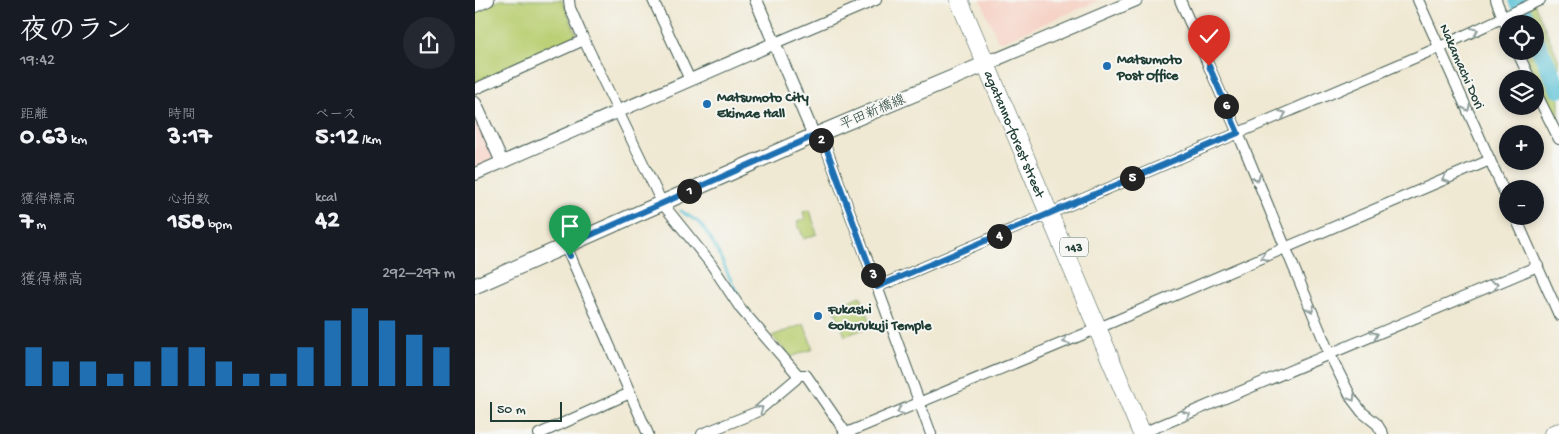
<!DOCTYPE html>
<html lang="ja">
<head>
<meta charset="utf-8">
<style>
	:root { --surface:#171b24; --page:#242831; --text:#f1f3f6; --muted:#9ea1a6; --accent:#1f6fb2 }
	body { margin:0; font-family:"Gochi Hand","Klee One",sans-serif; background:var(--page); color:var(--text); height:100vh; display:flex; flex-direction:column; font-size:19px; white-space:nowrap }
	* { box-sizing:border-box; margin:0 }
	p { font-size:16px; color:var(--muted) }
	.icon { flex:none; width:28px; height:28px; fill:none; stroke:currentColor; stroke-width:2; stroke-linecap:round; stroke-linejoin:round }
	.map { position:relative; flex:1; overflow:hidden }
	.sheet { display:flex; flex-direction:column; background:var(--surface); width:475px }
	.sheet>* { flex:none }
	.controls { position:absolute; left:1024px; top:15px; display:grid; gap:10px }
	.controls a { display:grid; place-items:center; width:45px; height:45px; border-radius:50%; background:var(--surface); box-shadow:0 2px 8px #0003; font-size:25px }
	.scale { position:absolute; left:15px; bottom:12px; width:72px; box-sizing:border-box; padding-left:5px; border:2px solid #1f3d34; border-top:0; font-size:14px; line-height:18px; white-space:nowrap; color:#1f3d34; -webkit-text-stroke:4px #f6f6f2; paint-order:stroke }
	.pin { position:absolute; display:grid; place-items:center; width:42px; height:42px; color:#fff; margin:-51px -21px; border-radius:50% 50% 50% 0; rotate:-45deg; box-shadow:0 0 5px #0007 }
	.pin .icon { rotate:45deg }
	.km { position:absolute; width:25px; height:25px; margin:-12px; border-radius:50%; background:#222; color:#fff; font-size:14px; line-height:25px; text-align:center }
	.round { display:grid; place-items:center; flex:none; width:52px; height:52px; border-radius:26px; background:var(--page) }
	.head { display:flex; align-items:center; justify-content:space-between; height:85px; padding:0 20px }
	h1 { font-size:28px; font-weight:700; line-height:38px }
	.stats { display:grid; grid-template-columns:repeat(3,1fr); gap:8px; height:85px; padding:5px 20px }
	.stats div { display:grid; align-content:center }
	.stats b { font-size:25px; font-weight:700 }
	.stats small { font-size:14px; font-weight:400 }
	.stats p { font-size:14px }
	.chart { height:140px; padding:10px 20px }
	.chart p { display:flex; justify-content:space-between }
	.chart svg { width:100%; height:90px; margin-top:5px; stroke:var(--accent); stroke-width:6 }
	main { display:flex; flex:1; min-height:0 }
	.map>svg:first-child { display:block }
	.built { fill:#f6d1c5 }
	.green { fill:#bacf73; stroke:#6c8654 }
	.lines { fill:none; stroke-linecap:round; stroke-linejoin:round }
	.stream { stroke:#5ac2d7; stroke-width:3 }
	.river { stroke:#5ac2d7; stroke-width:18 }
	.minor-casing { stroke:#3e574c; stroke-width:12 }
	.tertiary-casing { stroke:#3e574c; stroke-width:14 }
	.secondary-casing { stroke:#3e574c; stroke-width:17 }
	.trunk-casing { stroke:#3e574c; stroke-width:19 }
	.minor { stroke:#fff; stroke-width:10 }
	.tertiary { stroke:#fff; stroke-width:12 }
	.secondary { stroke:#fff; stroke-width:15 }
	.trunk { stroke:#fff; stroke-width:18 }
	.oneway { stroke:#8f9e9a }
	.route-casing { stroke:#fff; stroke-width:10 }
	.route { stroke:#1f6fb2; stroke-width:6 }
	.poi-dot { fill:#1f6fb2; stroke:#f6f6f2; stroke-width:2 }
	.labels { text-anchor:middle; stroke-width:4; stroke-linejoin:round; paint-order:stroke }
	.shield { fill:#f6f6f2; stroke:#60746d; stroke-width:1 }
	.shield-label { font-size:12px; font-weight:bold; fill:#1f3d34 }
	.poi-label { font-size:14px; font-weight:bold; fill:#1f3d34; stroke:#f6f6f2; text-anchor:start }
	.street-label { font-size:14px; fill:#1f3d34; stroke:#f6f6f2 }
</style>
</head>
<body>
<main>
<section class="sheet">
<div class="head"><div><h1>夜のラン</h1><p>19:42</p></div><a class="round"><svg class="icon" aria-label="share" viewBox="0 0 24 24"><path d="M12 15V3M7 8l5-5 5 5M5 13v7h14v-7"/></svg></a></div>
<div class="stats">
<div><p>距離</p><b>0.63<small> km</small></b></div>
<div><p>時間</p><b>3:17</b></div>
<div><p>ペース</p><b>5:12<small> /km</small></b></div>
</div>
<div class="stats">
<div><p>獲得標高</p><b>7<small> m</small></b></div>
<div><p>心拍数</p><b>158<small> bpm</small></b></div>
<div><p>kcal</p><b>42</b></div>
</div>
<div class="chart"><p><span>獲得標高</span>292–297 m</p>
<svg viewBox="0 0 160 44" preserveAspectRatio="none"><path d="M5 44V25M15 44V32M25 44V32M35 44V38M45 44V32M55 44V25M65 44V25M75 44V32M85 44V38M95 44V38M105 44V25M115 44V12M125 44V6M135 44V12M145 44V19M155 44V25"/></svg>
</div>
</section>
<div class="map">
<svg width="1084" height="434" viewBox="0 0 1084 434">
	<rect width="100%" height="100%" fill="#f6f6f2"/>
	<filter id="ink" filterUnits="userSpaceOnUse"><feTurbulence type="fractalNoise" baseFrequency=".02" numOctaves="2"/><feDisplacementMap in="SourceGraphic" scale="10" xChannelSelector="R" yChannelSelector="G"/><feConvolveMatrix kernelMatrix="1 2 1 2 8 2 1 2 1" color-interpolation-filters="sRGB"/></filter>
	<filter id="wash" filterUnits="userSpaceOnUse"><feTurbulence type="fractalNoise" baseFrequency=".0096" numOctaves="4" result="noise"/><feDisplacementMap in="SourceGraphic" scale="20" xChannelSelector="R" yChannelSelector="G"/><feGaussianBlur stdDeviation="1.12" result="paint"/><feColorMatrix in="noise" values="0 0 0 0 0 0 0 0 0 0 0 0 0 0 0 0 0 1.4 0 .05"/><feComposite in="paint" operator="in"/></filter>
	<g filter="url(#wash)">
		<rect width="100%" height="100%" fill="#efe8d2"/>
		<g class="built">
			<path d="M 506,0 L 625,0 L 528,41 L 522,39 Z"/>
			<path d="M 0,114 L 20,157 L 16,161 L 0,169 Z"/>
		</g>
		<g class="green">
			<path d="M 25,0 L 87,0 L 101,33 L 98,39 L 0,83 L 0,11 Z"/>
			<path d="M 1050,0 L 1058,0 L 1084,61 L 1084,77 L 1068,44 L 1057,13 Z"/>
			<path d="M 1060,44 L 1084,94 L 1084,124 L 1048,51 L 1060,51 Z"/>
			<path d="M 335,210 L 342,234 L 329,239 L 322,222 L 330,219 L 328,212 Z"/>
			<path d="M 386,296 L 397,326 L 370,336 L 359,307 Z"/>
			<path d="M 329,324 L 338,349 L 316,357 L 297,336 Z"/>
		</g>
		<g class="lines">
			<path class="stream" d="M 206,211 C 211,215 218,218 223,222 C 240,239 252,274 263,295"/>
			<g class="river">
				<path d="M 1042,0 L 1053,24"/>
				<path d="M 1060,39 L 1084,89"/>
			</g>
		</g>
	</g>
	<g filter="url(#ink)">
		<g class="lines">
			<g class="minor-casing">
				<g id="minor">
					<path d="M 94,0 L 95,8 L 109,40 L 187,203 L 236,264 L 266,309 L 323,375"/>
					<path d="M 178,0 L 215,80"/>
					<path d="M 705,0 L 763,133 L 855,355 L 877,399 L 887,412 L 902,424 L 908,434"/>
					<path d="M 943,0 L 1032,198"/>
					<path d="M 1021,0 L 1032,28"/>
					<path d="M 300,43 L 401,0"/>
					<path d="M 1042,51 L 1055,79"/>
					<path d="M 0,89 L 109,40"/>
					<path d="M 1060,91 L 1084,139"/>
					<path d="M 339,136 L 349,142 L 456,434"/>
					<path d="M 1040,216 L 1084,315"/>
					<path d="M 91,246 L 173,434"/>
					<path d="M 402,287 L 965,47 L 1065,0"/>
					<path d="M 323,375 L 331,375 L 371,433"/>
					<path d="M 64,434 L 155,393"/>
					<path d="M 227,434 L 282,412 L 321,379 L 323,375"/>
					<path d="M 369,434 L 626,327 L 1015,160"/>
					<path d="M 665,434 L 1063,266"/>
				</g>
			</g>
			<g class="tertiary-casing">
				<g id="tertiary">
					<path d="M 281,0 L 339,136"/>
					<path d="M 0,6 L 13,0"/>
					<path d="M 520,60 L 661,0"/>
					<path d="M 0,103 L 27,162"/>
					<path d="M 0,174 L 300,43"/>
				</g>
			</g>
			<g class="secondary-casing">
				<path id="secondary" d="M 0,286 L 329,140 L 520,60"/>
			</g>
			<g class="trunk-casing">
				<g id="trunk">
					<path id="s1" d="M 484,0 L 667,434"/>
					<path d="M 1078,434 L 1084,432"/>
				</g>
			</g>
			<use href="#minor" class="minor"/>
			<use href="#tertiary" class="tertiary"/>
			<use href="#secondary" class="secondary"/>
			<use href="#trunk" class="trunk"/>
		</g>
		<defs><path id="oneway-chevron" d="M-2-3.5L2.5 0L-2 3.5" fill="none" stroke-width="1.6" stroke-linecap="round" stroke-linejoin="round" transform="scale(1.25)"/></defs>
		<g class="oneway">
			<use href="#oneway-chevron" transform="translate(1000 31) rotate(-25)"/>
			<use href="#oneway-chevron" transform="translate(992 108) rotate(66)"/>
			<use href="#oneway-chevron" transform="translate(808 114) rotate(-23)"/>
			<use href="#oneway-chevron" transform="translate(782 178) rotate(68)"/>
			<use href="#oneway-chevron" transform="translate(970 179) rotate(157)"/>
			<use href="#oneway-chevron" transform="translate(789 257) rotate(157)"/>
			<use href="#oneway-chevron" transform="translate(1020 285) rotate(-23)"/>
			<use href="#oneway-chevron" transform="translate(836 309) rotate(67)"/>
			<use href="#oneway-chevron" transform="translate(900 335) rotate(-23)"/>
			<use href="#oneway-chevron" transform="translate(591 341) rotate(157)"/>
			<use href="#oneway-chevron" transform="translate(877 398) rotate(58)"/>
			<use href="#oneway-chevron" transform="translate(285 409) rotate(-35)"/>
			<use href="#oneway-chevron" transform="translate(425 411) rotate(158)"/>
			<use href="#oneway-chevron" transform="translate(712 415) rotate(-23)"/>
		</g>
	</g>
	<g class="lines" filter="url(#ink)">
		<g class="route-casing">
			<path id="route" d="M 95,256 L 91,246 L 339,136 L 349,142 L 402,287 L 763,133 L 734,66"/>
		</g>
		<use href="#route" class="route"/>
	</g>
	<g class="poi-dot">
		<circle cx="632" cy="66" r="5"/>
		<circle cx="232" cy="104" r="5"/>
		<circle cx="343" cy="316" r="5"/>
	</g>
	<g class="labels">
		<rect class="shield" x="585" y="237.5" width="28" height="19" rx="4"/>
		<g class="shield-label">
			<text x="599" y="251">143</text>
		</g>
		<g class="poi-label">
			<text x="642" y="63">Matsumoto<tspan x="642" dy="16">Post Office</tspan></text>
			<text x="242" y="101">Matsumoto City<tspan x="242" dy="16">Ekimae Hall</tspan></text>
			<text x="353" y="313">Fukashi<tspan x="353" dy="16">Gokurukuji Temple</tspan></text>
		</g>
		<g class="street-label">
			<text transform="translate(988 66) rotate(66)" y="5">Nakamachi Dori</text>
			<text transform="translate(397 111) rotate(-23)" y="5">平田新橋線</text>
			<text dy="5" stroke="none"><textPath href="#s1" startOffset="145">agatanno-forest street</textPath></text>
		</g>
	</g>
</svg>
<div class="controls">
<a><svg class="icon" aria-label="locate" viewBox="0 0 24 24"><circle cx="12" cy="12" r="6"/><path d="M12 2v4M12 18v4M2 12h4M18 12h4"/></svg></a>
<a><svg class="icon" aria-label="layers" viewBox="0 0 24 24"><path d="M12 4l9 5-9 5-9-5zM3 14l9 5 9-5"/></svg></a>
<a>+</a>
<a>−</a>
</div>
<div class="scale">50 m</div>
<div class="pin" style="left:95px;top:256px;background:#1e9e55"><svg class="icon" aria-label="arrive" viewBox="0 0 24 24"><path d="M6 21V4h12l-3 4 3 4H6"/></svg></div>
<div class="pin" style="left:734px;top:66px;background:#d93025"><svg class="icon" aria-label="check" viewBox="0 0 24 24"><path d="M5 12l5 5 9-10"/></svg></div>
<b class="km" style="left:214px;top:191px">1</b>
<b class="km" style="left:346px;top:140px">2</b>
<b class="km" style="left:398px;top:275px">3</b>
<b class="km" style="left:524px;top:236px">4</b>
<b class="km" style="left:657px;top:178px">5</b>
<b class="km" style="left:751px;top:106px">6</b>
</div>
</main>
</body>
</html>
